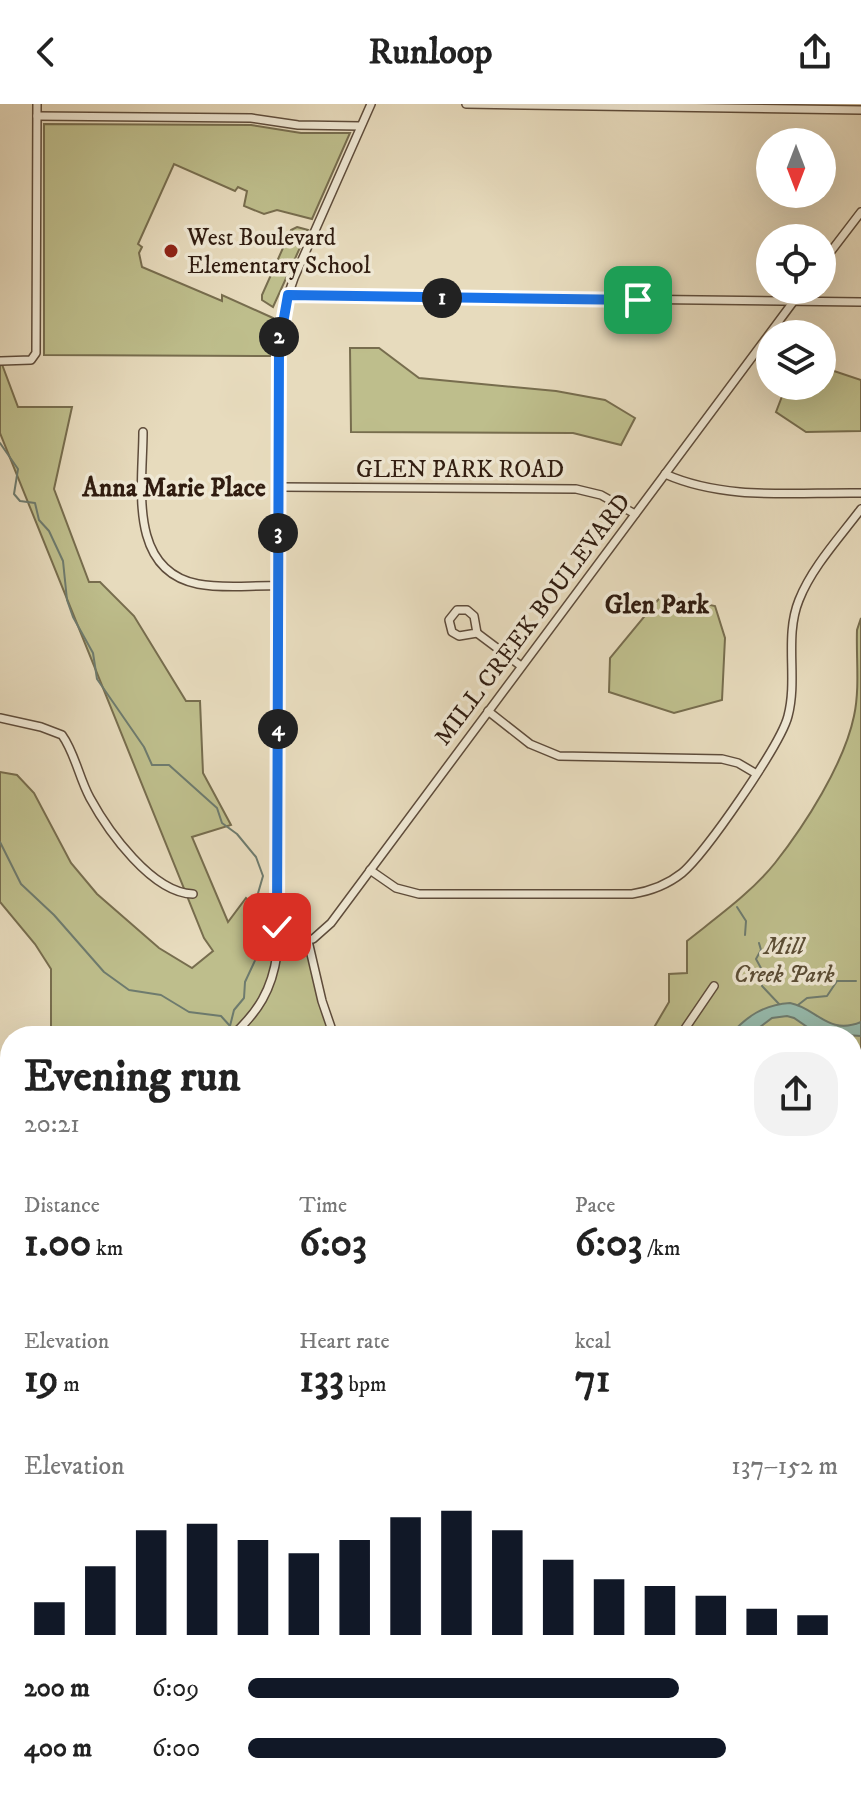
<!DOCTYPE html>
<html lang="en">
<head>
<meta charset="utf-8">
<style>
	:root { --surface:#fff; --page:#f2f2f2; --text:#222; --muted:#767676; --accent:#111827 }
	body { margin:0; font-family:"IM FELL DW Pica",serif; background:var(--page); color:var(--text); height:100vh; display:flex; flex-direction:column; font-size:30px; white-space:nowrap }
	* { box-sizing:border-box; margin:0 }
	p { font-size:26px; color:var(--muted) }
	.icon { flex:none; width:44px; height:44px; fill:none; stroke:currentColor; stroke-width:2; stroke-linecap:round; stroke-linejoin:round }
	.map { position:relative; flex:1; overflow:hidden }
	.side { position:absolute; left:0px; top:922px; width:862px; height:768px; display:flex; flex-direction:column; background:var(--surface); border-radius:32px 32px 0 0; box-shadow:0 8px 32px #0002 }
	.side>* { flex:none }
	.needle { width:52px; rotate:180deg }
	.fabs { position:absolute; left:756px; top:24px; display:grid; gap:16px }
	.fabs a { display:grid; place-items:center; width:80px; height:80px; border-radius:50%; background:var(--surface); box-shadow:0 8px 32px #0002; font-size:40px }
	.pin { position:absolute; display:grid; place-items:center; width:68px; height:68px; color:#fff; margin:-34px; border-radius:16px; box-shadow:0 4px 12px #0006 }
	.km { position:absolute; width:40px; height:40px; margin:-20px; border-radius:50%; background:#222; color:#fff; font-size:22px; line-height:40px; text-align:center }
	.round { display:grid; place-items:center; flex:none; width:84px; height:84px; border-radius:32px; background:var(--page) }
	.overview { display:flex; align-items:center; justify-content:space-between; height:136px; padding:0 24px }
	h1 { font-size:44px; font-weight:700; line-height:60px }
	.stats { display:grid; grid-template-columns:repeat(3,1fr); gap:12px; height:136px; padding:8px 24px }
	.stats div { display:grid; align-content:center }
	.stats b { font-size:40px; font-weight:700 }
	.stats small { font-size:22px; font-weight:400 }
	.stats p { font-size:22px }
	.chart { height:224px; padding:16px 24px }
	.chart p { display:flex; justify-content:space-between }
	.chart svg { width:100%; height:144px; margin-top:8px; stroke:var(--accent); stroke-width:6 }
	ul { padding:0 24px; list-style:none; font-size:26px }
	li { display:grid; grid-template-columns:128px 96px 1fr; align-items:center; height:60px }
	li i { height:20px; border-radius:10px; background:var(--accent) }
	header { display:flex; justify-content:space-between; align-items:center; height:104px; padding:0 24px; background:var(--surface); font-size:36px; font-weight:700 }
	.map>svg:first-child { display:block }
	.green { fill:#bebe8c; stroke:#776d4e; stroke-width:2 }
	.water { fill:#97bbad; stroke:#6e7b6e; stroke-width:2 }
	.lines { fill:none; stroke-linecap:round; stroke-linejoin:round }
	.stream { stroke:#6e7b6e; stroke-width:2 }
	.minor-casing { stroke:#5e4c3b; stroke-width:10 }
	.major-casing { stroke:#301c10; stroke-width:12 }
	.minor { stroke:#efe8d4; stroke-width:7 }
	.major { stroke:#e7dbbd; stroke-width:9 }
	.route-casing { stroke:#fff; stroke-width:16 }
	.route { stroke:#1a73e8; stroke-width:10 }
	.poi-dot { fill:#8f2418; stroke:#efe8d4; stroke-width:3 }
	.labels { text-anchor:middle; stroke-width:7; stroke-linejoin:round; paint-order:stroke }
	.poi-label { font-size:24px; fill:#301c10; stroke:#efe8d4; text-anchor:start }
	.street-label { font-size:24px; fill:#301c10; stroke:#efe8d4 }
	.park-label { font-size:24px; font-style:italic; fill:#5b4d35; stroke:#efe8d4 }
	.neighbourhood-label { font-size:26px; font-weight:bold; fill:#301c10; stroke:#efe8d4 }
</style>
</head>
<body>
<header><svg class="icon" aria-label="back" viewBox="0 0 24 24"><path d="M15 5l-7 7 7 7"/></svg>Runloop<svg class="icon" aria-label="share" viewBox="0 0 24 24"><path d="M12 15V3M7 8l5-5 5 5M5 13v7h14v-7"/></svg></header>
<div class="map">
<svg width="861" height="1690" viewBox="0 0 861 1690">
	<rect width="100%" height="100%" fill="#e7dbbd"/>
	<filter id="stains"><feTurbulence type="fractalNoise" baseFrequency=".0025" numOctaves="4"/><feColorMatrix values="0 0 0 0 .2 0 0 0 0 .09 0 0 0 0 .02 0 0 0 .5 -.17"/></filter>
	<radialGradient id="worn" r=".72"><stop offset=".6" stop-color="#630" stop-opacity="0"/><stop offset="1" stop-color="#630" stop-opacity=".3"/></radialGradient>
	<g class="green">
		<path d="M 44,20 L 251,21 L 301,29 L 350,29 L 312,115 L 277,106 L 264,110 L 244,102 L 247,87 L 238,83 L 235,87 L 174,60 L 138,140 L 142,143 L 139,149 L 142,163 L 222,197 L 222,191 L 273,214 L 273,252 L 44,251 Z"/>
		<path d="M 297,123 L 308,126 L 273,203 L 262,196 L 262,191 L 291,126 Z"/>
		<path d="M 350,244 L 379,244 L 419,274 L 556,287 L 605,296 L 635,314 L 621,341 L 573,329 L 351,328 Z"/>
		<path d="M 0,255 L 18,303 L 72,303 L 54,385 L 89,478 L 100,478 L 134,512 L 186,597 L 200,597 L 203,669 L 231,721 L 192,733 L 228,818 L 246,794 L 277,823 L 278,838 L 308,837 L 334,932 L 51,932 L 51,865 L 35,840 L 0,798 L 0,668 L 17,671 L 34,689 L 71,759 L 97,790 L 159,844 L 192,864 L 213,847 L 204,834 L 0,329 Z"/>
		<path d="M 822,263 L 861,276 L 861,327 L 806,328 L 776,308 L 786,282 L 822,282 Z"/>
		<path d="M 662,491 L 715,502 L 725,534 L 722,596 L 674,609 L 609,588 L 610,554 Z"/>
		<path d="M 861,514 L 861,1014 L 852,1019 L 852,932 L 649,932 L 669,898 L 669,870 L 687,869 L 687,837 C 717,813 751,789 775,759 C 805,721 844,660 854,612 C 860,585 856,553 857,526 Z"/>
		<path d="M 852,1094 L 861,1104 L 861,1141 L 857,1141 L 858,1201 L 861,1201 L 861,1377 L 852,1376 Z"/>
		<path d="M 10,1359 L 10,1680 L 554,1680 L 545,1690 L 0,1690 L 0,1369 Z"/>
	</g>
	<g class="water">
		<path d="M 790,899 C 817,904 828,932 861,918 L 861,932 L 816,929 L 794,914 L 787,912 L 772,914 L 748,932 L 729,932 C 747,912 763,901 790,899 Z"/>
		<path d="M 10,1631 L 10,1680 L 16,1680 L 21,1687 L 32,1686 L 34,1680 L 53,1680 L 57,1690 L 0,1690 L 0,1682 C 11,1672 3,1645 10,1631 Z"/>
	</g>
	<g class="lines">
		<g class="stream">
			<path d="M 0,339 L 18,365 L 14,390 L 20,397 L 35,399 L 39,416 L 49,427 L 63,457 L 67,496 L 73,513 L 93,549 L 97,575 L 144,643 L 152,661 L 169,661 L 217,704 L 222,719 L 237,730 L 256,753 L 263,772 L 254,803 L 258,850 L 245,878 L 244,894 L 234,906 L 230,922"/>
			<path d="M 0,738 L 21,780 L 54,811 L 104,868 L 129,886 L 161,891 L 189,908 L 221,912 L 230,922"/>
			<path d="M 737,803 L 746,817 L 745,831"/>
			<path d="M 759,839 L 761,846 L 756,855 L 762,866 L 762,882 L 779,900"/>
			<path d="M 798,901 L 807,894 L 827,892 L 837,877 L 856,877"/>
			<path d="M 861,1314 L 858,1317 L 861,1338"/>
			<path d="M 10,1508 L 10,1512"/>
			<path d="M 0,1529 L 8,1528 L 10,1517"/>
			<path d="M 376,1680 L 380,1685 L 406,1689 L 424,1680"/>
			<path d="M 434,1680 L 444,1681"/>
		</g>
		<g class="minor-casing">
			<g id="minor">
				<path d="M 466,0 L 861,6"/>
				<path d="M 37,12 L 251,14 L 298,21 L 360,22"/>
				<path d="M 822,159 L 861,108"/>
				<path d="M 288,191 L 861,198"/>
				<path d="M 1,257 L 31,256 L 36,249 L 37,0"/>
				<path d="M 143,328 C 143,380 127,466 198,480 C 223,485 252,481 278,482"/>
				<path d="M 665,370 C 726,397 795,388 861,389"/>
				<path d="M 279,383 L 576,385 L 601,391 L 635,410"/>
				<path d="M 457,506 L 467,506 L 474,512 L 477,529 L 459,532 L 452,528 L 449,516 Z"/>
				<path d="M 477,529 L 521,562"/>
				<path d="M 488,607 L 530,640 L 559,652 L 722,655 L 738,659 L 755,669"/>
				<path d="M 0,614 L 41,623 L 62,631 C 75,649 79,674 90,694 C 108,727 152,789 193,790"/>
				<path d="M 370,766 L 396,784 L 419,790 L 632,790 C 651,787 667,781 682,769 C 705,750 781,640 788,612 C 798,574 784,533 799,496 C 812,463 840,433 861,405"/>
				<path d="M 308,837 L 322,897 L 334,932"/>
				<path d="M 277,838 L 313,835 L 331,819 L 802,186"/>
				<path d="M 232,932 C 258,908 272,886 277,850 L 280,229 L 285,200 L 294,174 L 371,0"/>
				<path d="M 680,932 L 714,882"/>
				<path d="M 0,982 L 10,986"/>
				<path d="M 852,986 L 861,982"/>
				<path d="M 0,1263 L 10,1246"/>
				<path d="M 0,1399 L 10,1395"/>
				<path d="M 852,1532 L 861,1532"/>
				<path d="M 852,1670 L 861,1670"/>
				<path d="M 519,1690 L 529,1680"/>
				<path d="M 628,1690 L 637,1680"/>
				<path d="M 815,1690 L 826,1680"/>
			</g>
		</g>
		<g class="major-casing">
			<g id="major">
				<path d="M 0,1130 L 10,1130"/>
				<path d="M 852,1141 L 861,1141"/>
			</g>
		</g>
		<use href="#minor" class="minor"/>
		<use href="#major" class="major"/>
	</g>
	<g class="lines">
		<g class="route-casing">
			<path id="route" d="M 277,823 L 279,242 L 288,191 L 638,196"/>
		</g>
		<use href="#route" class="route"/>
	</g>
	<circle class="poi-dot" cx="171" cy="147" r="8"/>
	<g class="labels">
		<g class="poi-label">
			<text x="187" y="141">West Boulevard<tspan x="187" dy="28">Elementary School</tspan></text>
		</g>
		<g class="street-label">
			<text x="460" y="373">GLEN PARK ROAD</text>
			<text transform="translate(532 515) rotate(-53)" y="8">MILL CREEK BOULEVARD</text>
		</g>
		<g class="park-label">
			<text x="784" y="850">Mill<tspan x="784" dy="28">Creek Park</tspan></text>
		</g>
		<g class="neighbourhood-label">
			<text x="174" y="392">Anna Marie Place</text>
			<text x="657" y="509">Glen Park</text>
		</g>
	</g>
	<rect width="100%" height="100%" filter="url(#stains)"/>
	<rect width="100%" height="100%" fill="url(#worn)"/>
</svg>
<div class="fabs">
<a><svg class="needle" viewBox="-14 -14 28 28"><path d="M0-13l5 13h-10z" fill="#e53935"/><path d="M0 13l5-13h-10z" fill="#767676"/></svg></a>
<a><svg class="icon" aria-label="locate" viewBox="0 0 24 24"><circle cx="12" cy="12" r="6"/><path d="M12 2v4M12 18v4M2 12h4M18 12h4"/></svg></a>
<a><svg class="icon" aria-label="layers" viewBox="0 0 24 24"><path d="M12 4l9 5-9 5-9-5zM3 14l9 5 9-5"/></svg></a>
</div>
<div class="pin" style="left:638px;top:196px;background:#1e9e55"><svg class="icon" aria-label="arrive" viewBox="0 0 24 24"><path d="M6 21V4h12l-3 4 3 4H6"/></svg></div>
<div class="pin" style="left:277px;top:823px;background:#d93025"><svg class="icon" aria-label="check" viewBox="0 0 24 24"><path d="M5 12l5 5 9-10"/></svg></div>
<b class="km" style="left:442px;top:194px">1</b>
<b class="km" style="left:279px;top:233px">2</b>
<b class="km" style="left:278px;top:429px">3</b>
<b class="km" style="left:278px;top:625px">4</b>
<section class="side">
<div class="overview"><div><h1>Evening run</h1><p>20:21</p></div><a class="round"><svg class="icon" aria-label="share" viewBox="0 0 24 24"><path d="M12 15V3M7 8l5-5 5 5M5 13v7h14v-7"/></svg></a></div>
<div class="stats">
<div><p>Distance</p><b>1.00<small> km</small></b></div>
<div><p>Time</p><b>6:03</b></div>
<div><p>Pace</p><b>6:03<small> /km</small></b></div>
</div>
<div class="stats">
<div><p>Elevation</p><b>19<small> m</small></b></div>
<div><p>Heart rate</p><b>133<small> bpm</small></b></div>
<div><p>kcal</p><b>71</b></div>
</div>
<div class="chart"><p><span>Elevation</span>137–152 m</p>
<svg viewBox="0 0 160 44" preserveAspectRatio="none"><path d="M5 44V34M15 44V23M25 44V12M35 44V10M45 44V15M55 44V19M65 44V15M75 44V8M85 44V6M95 44V12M105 44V21M115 44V27M125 44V29M135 44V32M145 44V36M155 44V38"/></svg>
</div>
<ul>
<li><b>200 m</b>6:09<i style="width:73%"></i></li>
<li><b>400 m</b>6:00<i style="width:81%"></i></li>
</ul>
</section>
</div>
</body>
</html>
